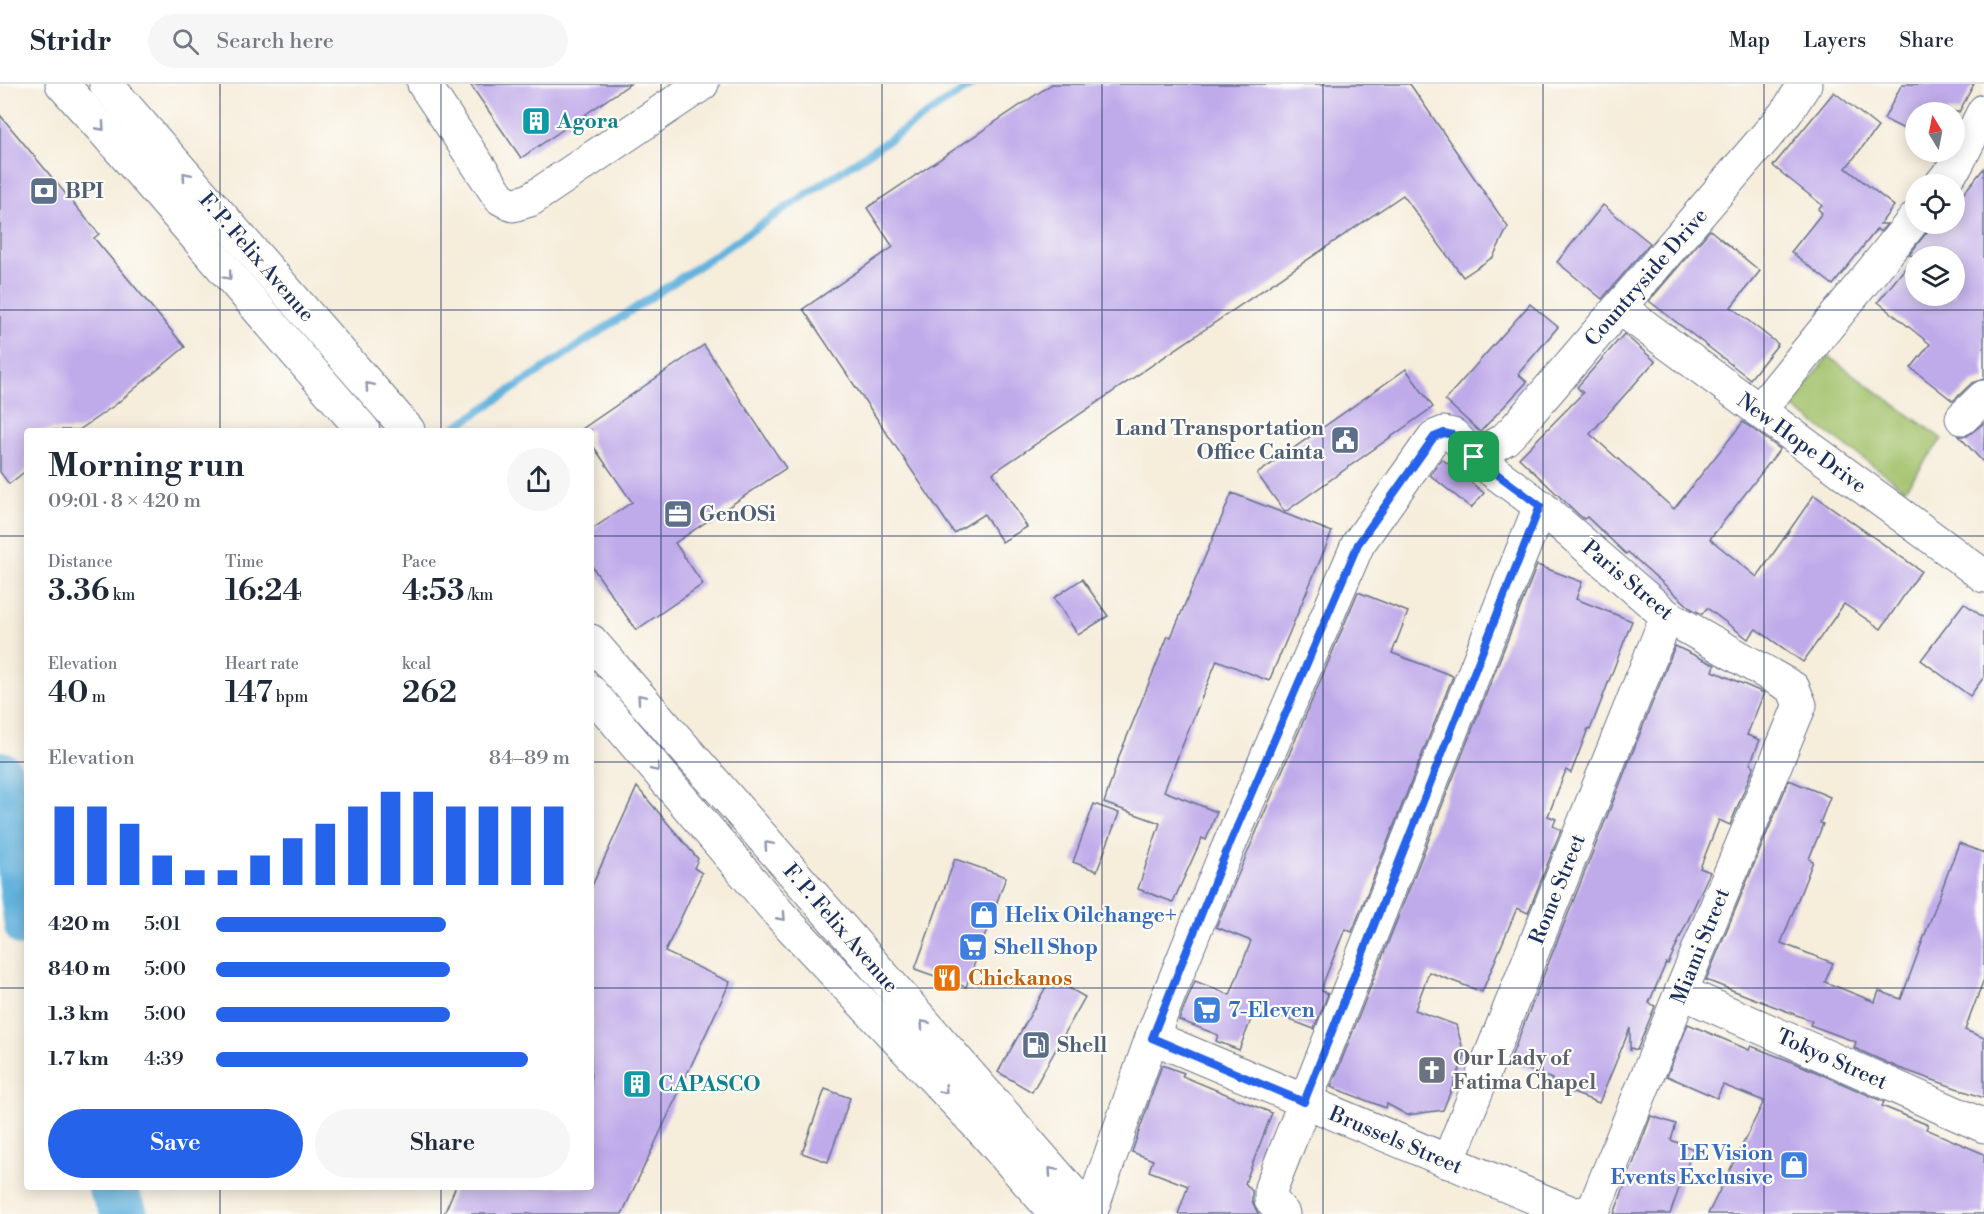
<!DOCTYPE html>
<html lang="en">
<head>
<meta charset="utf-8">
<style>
	:root { --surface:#fff; --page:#f6f6f7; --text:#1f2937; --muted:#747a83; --line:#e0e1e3; --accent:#2563eb }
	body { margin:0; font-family:"Libre Bodoni",serif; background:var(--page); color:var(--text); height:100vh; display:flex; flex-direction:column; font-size:22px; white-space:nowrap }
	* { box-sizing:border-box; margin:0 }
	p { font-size:20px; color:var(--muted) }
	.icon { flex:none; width:33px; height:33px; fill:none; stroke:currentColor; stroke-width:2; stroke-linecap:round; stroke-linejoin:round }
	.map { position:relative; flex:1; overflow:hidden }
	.sheet { position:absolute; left:24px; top:344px; width:570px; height:762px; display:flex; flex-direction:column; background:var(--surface); border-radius:6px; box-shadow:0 3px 15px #0003 }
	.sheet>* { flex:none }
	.needle { width:39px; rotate:350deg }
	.controls { position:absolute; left:1905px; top:18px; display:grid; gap:12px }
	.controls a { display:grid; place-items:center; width:60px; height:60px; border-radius:50%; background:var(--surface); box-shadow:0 3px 15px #0003; font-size:30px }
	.pin { position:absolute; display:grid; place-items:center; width:51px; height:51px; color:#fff; margin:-26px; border-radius:12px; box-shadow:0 3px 9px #0006 }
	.round { display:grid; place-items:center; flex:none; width:63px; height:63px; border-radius:32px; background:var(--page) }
	.summary { display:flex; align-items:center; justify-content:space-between; height:102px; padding:0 24px }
	h1 { font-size:33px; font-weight:600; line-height:45px }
	.stats { display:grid; grid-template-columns:repeat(3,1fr); gap:9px; height:102px; padding:6px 24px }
	.stats div { display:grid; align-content:center }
	.stats b { font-size:30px; font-weight:600 }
	.stats small { font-size:16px; font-weight:400 }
	.stats p { font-size:16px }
	.chart { height:168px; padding:12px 24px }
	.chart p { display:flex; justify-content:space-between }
	.chart svg { width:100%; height:108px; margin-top:6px; stroke:var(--accent); stroke-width:6 }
	.cta { display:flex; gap:12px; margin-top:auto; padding:12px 24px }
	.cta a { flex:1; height:69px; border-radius:36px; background:var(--accent); color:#fff; font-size:24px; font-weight:600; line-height:69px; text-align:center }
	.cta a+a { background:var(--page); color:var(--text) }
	ul { padding:0 24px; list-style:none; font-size:20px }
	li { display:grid; grid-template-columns:96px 72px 1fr; align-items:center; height:45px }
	li i { height:15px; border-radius:8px; background:var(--accent) }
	header { display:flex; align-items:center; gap:36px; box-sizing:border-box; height:84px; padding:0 30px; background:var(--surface); border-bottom:2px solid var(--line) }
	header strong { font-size:28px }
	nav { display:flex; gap:33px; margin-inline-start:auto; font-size:21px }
	.search { width:420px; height:54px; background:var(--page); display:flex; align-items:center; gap:15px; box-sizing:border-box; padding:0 21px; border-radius:33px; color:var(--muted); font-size:22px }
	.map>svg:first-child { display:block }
	.green { fill:#a2c16a; stroke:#5e7864; stroke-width:1.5 }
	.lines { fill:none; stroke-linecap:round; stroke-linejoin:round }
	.stream { stroke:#64b3de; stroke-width:8 }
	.river { stroke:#64b3de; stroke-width:46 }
	.building { fill:#bfaaea; fill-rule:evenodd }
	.minor-casing { stroke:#68728a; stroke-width:35 }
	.major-casing { stroke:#68728a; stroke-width:35 }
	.minor { stroke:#fff; stroke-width:33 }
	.major { stroke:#fff; stroke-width:33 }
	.oneway { stroke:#8d97ae }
	.route-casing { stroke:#fff; stroke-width:12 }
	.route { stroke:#2563eb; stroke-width:8 }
	.grid { fill:none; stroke:#1b2f5e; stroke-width:1.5; stroke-opacity:0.55 }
	.labels { text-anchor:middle; stroke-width:4.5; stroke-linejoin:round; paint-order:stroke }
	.culture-label { font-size:21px; font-weight:bold; fill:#0d838f; stroke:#fdfcf7; text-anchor:start }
	.service-label { font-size:21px; font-weight:bold; fill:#4e5e75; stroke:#fdfcf7; text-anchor:start }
	.street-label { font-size:21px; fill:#1b2f5e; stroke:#fdfcf7 }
	.shop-label { font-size:21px; font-weight:bold; fill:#366cbe; stroke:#fdfcf7; text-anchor:start }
	.food-label { font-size:21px; font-weight:bold; fill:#c56008; stroke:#fdfcf7; text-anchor:start }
	.worship-label { font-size:21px; font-weight:bold; fill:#5b616d; stroke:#fdfcf7; text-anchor:start }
</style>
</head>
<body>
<header>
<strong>Stridr</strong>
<div class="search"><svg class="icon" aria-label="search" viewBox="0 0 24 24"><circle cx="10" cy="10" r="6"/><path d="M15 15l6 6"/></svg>Search here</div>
<nav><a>Map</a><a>Layers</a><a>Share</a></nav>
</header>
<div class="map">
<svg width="1984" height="1130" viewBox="0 0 1984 1130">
	<rect width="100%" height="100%" fill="#fdfcf7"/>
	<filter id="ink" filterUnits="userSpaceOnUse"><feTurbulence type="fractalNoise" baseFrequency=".0167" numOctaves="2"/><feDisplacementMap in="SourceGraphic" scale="12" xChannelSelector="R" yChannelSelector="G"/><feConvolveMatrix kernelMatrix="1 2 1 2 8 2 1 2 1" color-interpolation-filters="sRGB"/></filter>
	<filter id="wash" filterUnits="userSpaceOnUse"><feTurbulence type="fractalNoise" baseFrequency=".008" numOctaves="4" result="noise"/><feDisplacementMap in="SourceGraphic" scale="24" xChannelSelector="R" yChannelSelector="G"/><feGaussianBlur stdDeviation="1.35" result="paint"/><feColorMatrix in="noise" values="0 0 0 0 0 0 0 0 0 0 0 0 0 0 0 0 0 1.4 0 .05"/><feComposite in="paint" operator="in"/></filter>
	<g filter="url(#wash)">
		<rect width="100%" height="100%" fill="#f6eddb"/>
		<path class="green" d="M 1828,272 L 1942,355 L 1905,405 L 1791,322 Z"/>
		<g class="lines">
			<path class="stream" d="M 451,346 L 973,0"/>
			<g class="river">
				<path d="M 0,690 L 18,771 L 27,841"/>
				<path d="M 110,1102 L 125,1130"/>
			</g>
		</g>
		<g id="blocks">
			<g class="building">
				<path d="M 470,0 L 630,0 L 521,74 Z"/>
				<path d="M 1052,0 L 1410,0 L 1508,143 L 1493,173 L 1463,193 L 1403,111 L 993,389 L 1027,443 L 1002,458 L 984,430 L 954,449 L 803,225 L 893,163 L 867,124 Z"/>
				<path d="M 1902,0 L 1974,0 L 1959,28 L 1916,28 L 1916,51 L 1884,35 Z"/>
				<path d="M 1834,8 L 1878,43 L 1846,84 L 1894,122 L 1880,140 L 1887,140 L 1880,148 L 1877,145 L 1833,201 L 1791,168 L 1822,129 L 1818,125 L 1822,121 L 1773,82 Z"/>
				<path d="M 0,31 L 99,150 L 94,154 L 185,263 L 115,321 L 79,346 L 27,346 L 27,386 L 9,400 L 0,388 Z"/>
				<path d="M 1984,84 L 1984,295 L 1972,299 L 1953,317 L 1911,284 L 1930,260 L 1878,218 L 1915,172 L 1909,171 L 1933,140 L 1954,140 L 1954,121 ZM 1916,172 L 1954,172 L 1954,212 L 1916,212 Z"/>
				<path d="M 1603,121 L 1650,159 L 1602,215 L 1557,178 Z"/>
				<path d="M 1710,146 L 1760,187 L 1731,223 L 1778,260 L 1750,295 L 1649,217 Z"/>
				<path d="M 1530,220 L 1558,243 L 1518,290 L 1527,298 L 1480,348 L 1445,316 Z"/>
				<path d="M 1624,250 L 1655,277 L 1590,350 L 1674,425 L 1743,338 L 1780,365 L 1710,455 L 1757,493 L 1814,411 L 1921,487 L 1881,545 L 1844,520 L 1803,578 L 1756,545 L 1748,555 L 1707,524 L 1702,530 L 1692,525 L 1628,468 L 1626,470 L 1587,433 L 1584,435 L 1579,431 L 1519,374 L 1583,309 L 1577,303 Z"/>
				<path d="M 704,261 L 786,384 L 675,459 L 703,500 L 636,546 L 591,481 L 591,446 L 632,418 L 591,359 L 591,346 L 582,345 Z"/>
				<path d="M 1406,285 L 1433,323 L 1285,428 L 1257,390 Z"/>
				<path d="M 1984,339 L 1984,379 L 1959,352 L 1967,352 Z"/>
				<path d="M 1442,375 L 1484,409 L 1471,424 L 1430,391 Z"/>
				<path d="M 1232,409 L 1332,448 L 1269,597 L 1217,576 L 1164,707 L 1217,728 L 1206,756 L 1202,754 L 1173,818 L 1138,805 L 1160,739 L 1104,719 L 1120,670 L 1168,552 L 1171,553 Z"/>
				<path d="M 1537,481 L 1582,498 L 1576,515 L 1632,537 L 1590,646 L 1588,645 L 1571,689 L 1566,686 L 1548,732 L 1556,735 L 1553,742 L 1561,746 L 1528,829 L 1517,824 L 1482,908 L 1429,888 L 1415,926 L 1456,941 L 1465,972 L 1443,1026 L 1407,1031 L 1387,1020 L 1386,1024 L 1331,1003 Z"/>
				<path d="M 1082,495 L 1108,532 L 1078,551 L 1054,514 Z"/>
				<path d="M 1358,508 L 1408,528 L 1392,569 L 1453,592 L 1352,848 L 1345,845 L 1324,897 L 1322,907 L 1328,910 L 1314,945 L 1256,923 L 1239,966 L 1216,957 L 1218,951 L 1179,936 L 1195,897 L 1230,911 L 1251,857 L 1216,843 Z"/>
				<path d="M 1964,519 L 1984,534 L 1984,593 L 1970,612 L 1921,576 Z"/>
				<path d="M 1675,562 L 1715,581 L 1713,587 L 1764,609 L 1747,651 L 1760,656 L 1750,680 L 1754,682 L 1730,741 L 1719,736 L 1700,784 L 1710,788 L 1668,880 L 1666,879 L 1649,919 L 1655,922 L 1637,966 L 1631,964 L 1630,967 L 1630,944 L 1599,1019 L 1550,1000 L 1552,995 L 1509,978 Z"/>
				<path d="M 1789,696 L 1830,713 L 1820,739 L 1823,740 L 1809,775 L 1813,777 L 1781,859 L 1833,879 L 1825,898 L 1875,918 L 1879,907 L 1901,915 L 1959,759 L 1984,769 L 1984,895 L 1965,946 L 1984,954 L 1984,1014 L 1899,984 L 1854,964 L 1856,958 L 1810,941 L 1812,937 L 1706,896 Z"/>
				<path d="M 637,703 L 698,775 L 694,784 L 702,789 L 665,868 L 730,898 L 622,1130 L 444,1130 L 456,1102 L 591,1102 L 591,804 Z"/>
				<path d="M 1094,720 L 1119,729 L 1097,787 L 1073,778 Z"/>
				<path d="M 955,775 L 1006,793 L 966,903 L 915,885 Z"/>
				<path d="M 1051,894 L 1085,913 L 1032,1008 L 998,988 Z"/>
				<path d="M 1688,940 L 1749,966 L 1751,962 L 1800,981 L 1884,1018 L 1882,1022 L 1928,1041 L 1926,1045 L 1984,1070 L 1984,1130 L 1708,1130 L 1764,1017 L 1723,1001 L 1717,1014 L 1667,992 Z"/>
				<path d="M 1162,981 L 1184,989 L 1182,992 L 1272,1029 L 1245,1099 L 1252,1107 L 1252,1117 L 1258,1130 L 1178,1130 L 1188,1102 L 1149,1087 L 1153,1076 L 1132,1068 Z"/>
				<path d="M 825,1005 L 850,1014 L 828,1078 L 802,1069 Z"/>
				<path d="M 1651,1032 L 1676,1040 L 1671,1056 L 1693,1065 L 1670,1130 L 1614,1130 Z"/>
			</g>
		</g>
	</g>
	<g filter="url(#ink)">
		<use href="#blocks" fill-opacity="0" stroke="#68728a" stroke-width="1.5"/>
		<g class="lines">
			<g class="minor-casing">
				<g id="minor">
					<path d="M 424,0 L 500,114 L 513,121 L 530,116 L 702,0"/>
					<path d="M 1941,100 L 1957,80 L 1984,27"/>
					<path d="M 1620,224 L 1984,492"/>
					<path d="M 1759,327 L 1916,133"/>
					<path d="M 1962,334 L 1984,313"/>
					<path d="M 1474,373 L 1505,355 L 1515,345 L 1786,29 L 1805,0"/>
					<path d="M 1681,908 L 1984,1042"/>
					<path d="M 1152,953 L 1574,1130"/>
					<path d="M 1448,1078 L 1667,532"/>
					<path d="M 1090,1130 L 1152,953 L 1222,778 L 1358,460 L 1434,353 L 1444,349 L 1453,351 L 1474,373 L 1540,422 L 1667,532 L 1793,604 L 1800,621 L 1681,908 L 1595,1122 L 1582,1130"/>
					<path d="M 1283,1130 L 1271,1116 L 1271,1104 L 1540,422"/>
				</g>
			</g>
			<g class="major-casing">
				<g id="major">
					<path d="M 62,0 C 165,114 262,231 363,346"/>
					<path d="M 106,0 L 408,346"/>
					<path d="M 591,557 L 1091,1130"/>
					<path d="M 591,608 L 781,832 L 986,1050 L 1056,1130"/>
				</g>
			</g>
			<use href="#minor" class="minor"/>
			<use href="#major" class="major"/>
		</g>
		<defs><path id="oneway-chevron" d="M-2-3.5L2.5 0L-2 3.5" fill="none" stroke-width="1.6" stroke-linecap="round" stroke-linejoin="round" transform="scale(1.5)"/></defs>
		<g class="oneway">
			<use href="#oneway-chevron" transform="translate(101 43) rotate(48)"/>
			<use href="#oneway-chevron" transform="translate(186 92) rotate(-131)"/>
			<use href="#oneway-chevron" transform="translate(228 192) rotate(50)"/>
			<use href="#oneway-chevron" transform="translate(369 302) rotate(-131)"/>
			<use href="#oneway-chevron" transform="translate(641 614) rotate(-131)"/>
			<use href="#oneway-chevron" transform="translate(656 684) rotate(50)"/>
			<use href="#oneway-chevron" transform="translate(768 761) rotate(-131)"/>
			<use href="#oneway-chevron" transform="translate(782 833) rotate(48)"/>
			<use href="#oneway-chevron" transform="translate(924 940) rotate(-131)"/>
			<use href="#oneway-chevron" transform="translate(944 1006) rotate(46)"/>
			<use href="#oneway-chevron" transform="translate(1052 1087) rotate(-131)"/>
		</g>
	</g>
	<g class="lines" filter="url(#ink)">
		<g class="route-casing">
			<path id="route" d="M 1444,349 L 1453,351 L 1474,373 L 1540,422 L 1304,1018 L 1152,954 L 1222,778 L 1358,460 L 1434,353 Z"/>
		</g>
		<use href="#route" class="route"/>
	</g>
	<path class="grid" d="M 220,0 L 220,346M 441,0 L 441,346M 661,0 L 661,1130M 882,0 L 882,1130M 1102,0 L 1102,1130M 1323,0 L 1323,1130M 1543,0 L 1543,1130M 1764,0 L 1764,1130M 0,226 L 1984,226M 0,452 L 27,452M 591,452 L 1984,452M 0,678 L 27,678M 591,678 L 1984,678M 0,904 L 27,904M 591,904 L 1984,904M 220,1102 L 220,1130M 441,1102 L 441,1130"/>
	<defs>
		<g id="building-square" transform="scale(1.5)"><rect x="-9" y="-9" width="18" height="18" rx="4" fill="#0f9aa8" stroke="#fdfcf7"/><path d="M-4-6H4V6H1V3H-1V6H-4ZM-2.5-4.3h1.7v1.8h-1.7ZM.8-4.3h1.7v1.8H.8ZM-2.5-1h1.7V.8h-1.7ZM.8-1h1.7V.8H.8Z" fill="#fff"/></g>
		<g id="bank-square" transform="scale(1.5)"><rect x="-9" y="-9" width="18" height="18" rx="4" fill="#5c6f8a" stroke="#fdfcf7"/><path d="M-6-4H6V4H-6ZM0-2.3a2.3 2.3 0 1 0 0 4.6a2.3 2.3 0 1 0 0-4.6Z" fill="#fff"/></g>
		<g id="civic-square" transform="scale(1.5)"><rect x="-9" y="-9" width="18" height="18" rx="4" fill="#5c6f8a" stroke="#fdfcf7"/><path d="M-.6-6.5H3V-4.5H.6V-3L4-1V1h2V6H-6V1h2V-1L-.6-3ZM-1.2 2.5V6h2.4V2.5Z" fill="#fff"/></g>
		<g id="office-square" transform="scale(1.5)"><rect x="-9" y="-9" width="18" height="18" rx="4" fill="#5c6f8a" stroke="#fdfcf7"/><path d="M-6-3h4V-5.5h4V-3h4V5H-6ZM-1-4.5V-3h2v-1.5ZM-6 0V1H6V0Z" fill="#fff"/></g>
		<g id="shop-square" transform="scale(1.5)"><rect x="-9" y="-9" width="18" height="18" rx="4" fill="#3f7fe0" stroke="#fdfcf7"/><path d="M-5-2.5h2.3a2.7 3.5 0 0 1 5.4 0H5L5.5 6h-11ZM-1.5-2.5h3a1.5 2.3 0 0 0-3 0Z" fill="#fff"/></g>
		<g id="supermarket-square" transform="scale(1.5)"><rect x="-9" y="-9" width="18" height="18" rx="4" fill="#3f7fe0" stroke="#fdfcf7"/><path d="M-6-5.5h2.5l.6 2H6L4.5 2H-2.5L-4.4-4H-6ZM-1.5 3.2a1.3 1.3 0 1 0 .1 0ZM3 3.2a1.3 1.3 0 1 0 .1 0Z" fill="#fff"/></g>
		<g id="restaurant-square" transform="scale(1.5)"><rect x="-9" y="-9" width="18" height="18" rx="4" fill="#e8710a" stroke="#fdfcf7"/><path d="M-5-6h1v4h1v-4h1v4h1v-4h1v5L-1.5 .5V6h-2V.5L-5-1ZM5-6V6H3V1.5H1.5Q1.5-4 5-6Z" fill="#fff"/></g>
		<g id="fuel-square" transform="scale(1.5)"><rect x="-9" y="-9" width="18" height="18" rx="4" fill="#5c6f8a" stroke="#fdfcf7"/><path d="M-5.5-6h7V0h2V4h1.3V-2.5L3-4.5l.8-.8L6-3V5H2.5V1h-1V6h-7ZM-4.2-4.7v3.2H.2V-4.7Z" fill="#fff"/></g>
		<g id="church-square" transform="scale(1.5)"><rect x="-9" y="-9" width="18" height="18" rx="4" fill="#6b7280" stroke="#fdfcf7"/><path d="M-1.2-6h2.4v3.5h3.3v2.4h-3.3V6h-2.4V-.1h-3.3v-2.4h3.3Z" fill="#fff"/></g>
	</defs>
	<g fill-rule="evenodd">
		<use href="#building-square" x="536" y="37"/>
		<use href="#bank-square" x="44" y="107"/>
		<use href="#civic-square" x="1345" y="356"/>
		<use href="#office-square" x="678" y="430"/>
		<use href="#shop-square" x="984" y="831"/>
		<use href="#supermarket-square" x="973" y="863"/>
		<use href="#restaurant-square" x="947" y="894"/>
		<use href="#supermarket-square" x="1207" y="926"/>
		<use href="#fuel-square" x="1036" y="961"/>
		<use href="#church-square" x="1432" y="986"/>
		<use href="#building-square" x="637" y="1000"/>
		<use href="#shop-square" x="1794" y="1081"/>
	</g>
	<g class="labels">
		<g class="culture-label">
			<text x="557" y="44">Agora</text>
			<text x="658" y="1007">CAPASCO</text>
		</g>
		<g class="service-label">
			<text x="65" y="114">BPI</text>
			<text x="1324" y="351" text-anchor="end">Land Transportation<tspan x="1324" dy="24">Office Cainta</tspan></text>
			<text x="699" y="437">GenOSi</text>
			<text x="1057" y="968">Shell</text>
		</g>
		<g class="street-label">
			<text transform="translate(257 173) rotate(49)" y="7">F. P. Felix Avenue</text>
			<text transform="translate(1646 193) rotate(-49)" y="7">Countryside Drive</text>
			<text transform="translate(1802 359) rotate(36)" y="7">New Hope Drive</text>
			<text transform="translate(1628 496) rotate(40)" y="7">Paris Street</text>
			<text transform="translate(1557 805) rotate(-68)" y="7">Rome Street</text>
			<text transform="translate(841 844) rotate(49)" y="7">F. P. Felix Avenue</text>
			<text transform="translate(1700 862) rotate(-68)" y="7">Miami Street</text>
			<text transform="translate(1832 975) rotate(24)" y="7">Tokyo Street</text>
			<text transform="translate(1396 1056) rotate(23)" y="7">Brussels Street</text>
		</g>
		<g class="shop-label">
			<text x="1005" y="838">Helix Oilchange+</text>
			<text x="994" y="870">Shell Shop</text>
			<text x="1228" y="933">7-Eleven</text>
			<text x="1773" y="1076" text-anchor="end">LE Vision<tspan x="1773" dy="24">Events Exclusive</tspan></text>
		</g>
		<g class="food-label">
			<text x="968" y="901">Chickanos</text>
		</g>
		<g class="worship-label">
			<text x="1453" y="981">Our Lady of<tspan x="1453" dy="24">Fatima Chapel</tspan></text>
		</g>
	</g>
</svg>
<div class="controls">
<a><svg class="needle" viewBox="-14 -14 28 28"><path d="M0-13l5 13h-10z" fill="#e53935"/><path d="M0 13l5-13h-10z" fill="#747a83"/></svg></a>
<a><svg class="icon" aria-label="locate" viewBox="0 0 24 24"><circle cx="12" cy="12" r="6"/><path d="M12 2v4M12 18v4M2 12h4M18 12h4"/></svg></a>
<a><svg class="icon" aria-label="layers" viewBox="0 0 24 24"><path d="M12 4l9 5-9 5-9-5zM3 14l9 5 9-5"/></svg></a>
</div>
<div class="pin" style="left:1474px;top:373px;background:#1e9e55"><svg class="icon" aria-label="arrive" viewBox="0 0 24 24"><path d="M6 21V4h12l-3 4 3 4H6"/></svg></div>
<section class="sheet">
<div class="summary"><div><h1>Morning run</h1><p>09:01 · 8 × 420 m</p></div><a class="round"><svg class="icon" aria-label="share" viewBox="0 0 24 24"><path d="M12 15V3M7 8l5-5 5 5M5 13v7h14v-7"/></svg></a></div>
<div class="stats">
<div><p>Distance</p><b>3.36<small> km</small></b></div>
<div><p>Time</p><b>16:24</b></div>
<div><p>Pace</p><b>4:53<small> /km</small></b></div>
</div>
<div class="stats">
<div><p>Elevation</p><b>40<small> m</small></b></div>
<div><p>Heart rate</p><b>147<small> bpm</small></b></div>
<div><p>kcal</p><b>262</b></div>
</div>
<div class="chart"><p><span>Elevation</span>84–89 m</p>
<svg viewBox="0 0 160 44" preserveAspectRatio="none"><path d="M5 44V12M15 44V12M25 44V19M35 44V32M45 44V38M55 44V38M65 44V32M75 44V25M85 44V19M95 44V12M105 44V6M115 44V6M125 44V12M135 44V12M145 44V12M155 44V12"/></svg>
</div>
<ul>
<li><b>420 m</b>5:01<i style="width:65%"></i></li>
<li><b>840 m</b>5:00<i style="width:66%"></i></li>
<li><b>1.3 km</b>5:00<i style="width:66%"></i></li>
<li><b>1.7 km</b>4:39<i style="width:88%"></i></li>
</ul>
<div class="cta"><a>Save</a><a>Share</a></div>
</section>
</div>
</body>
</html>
